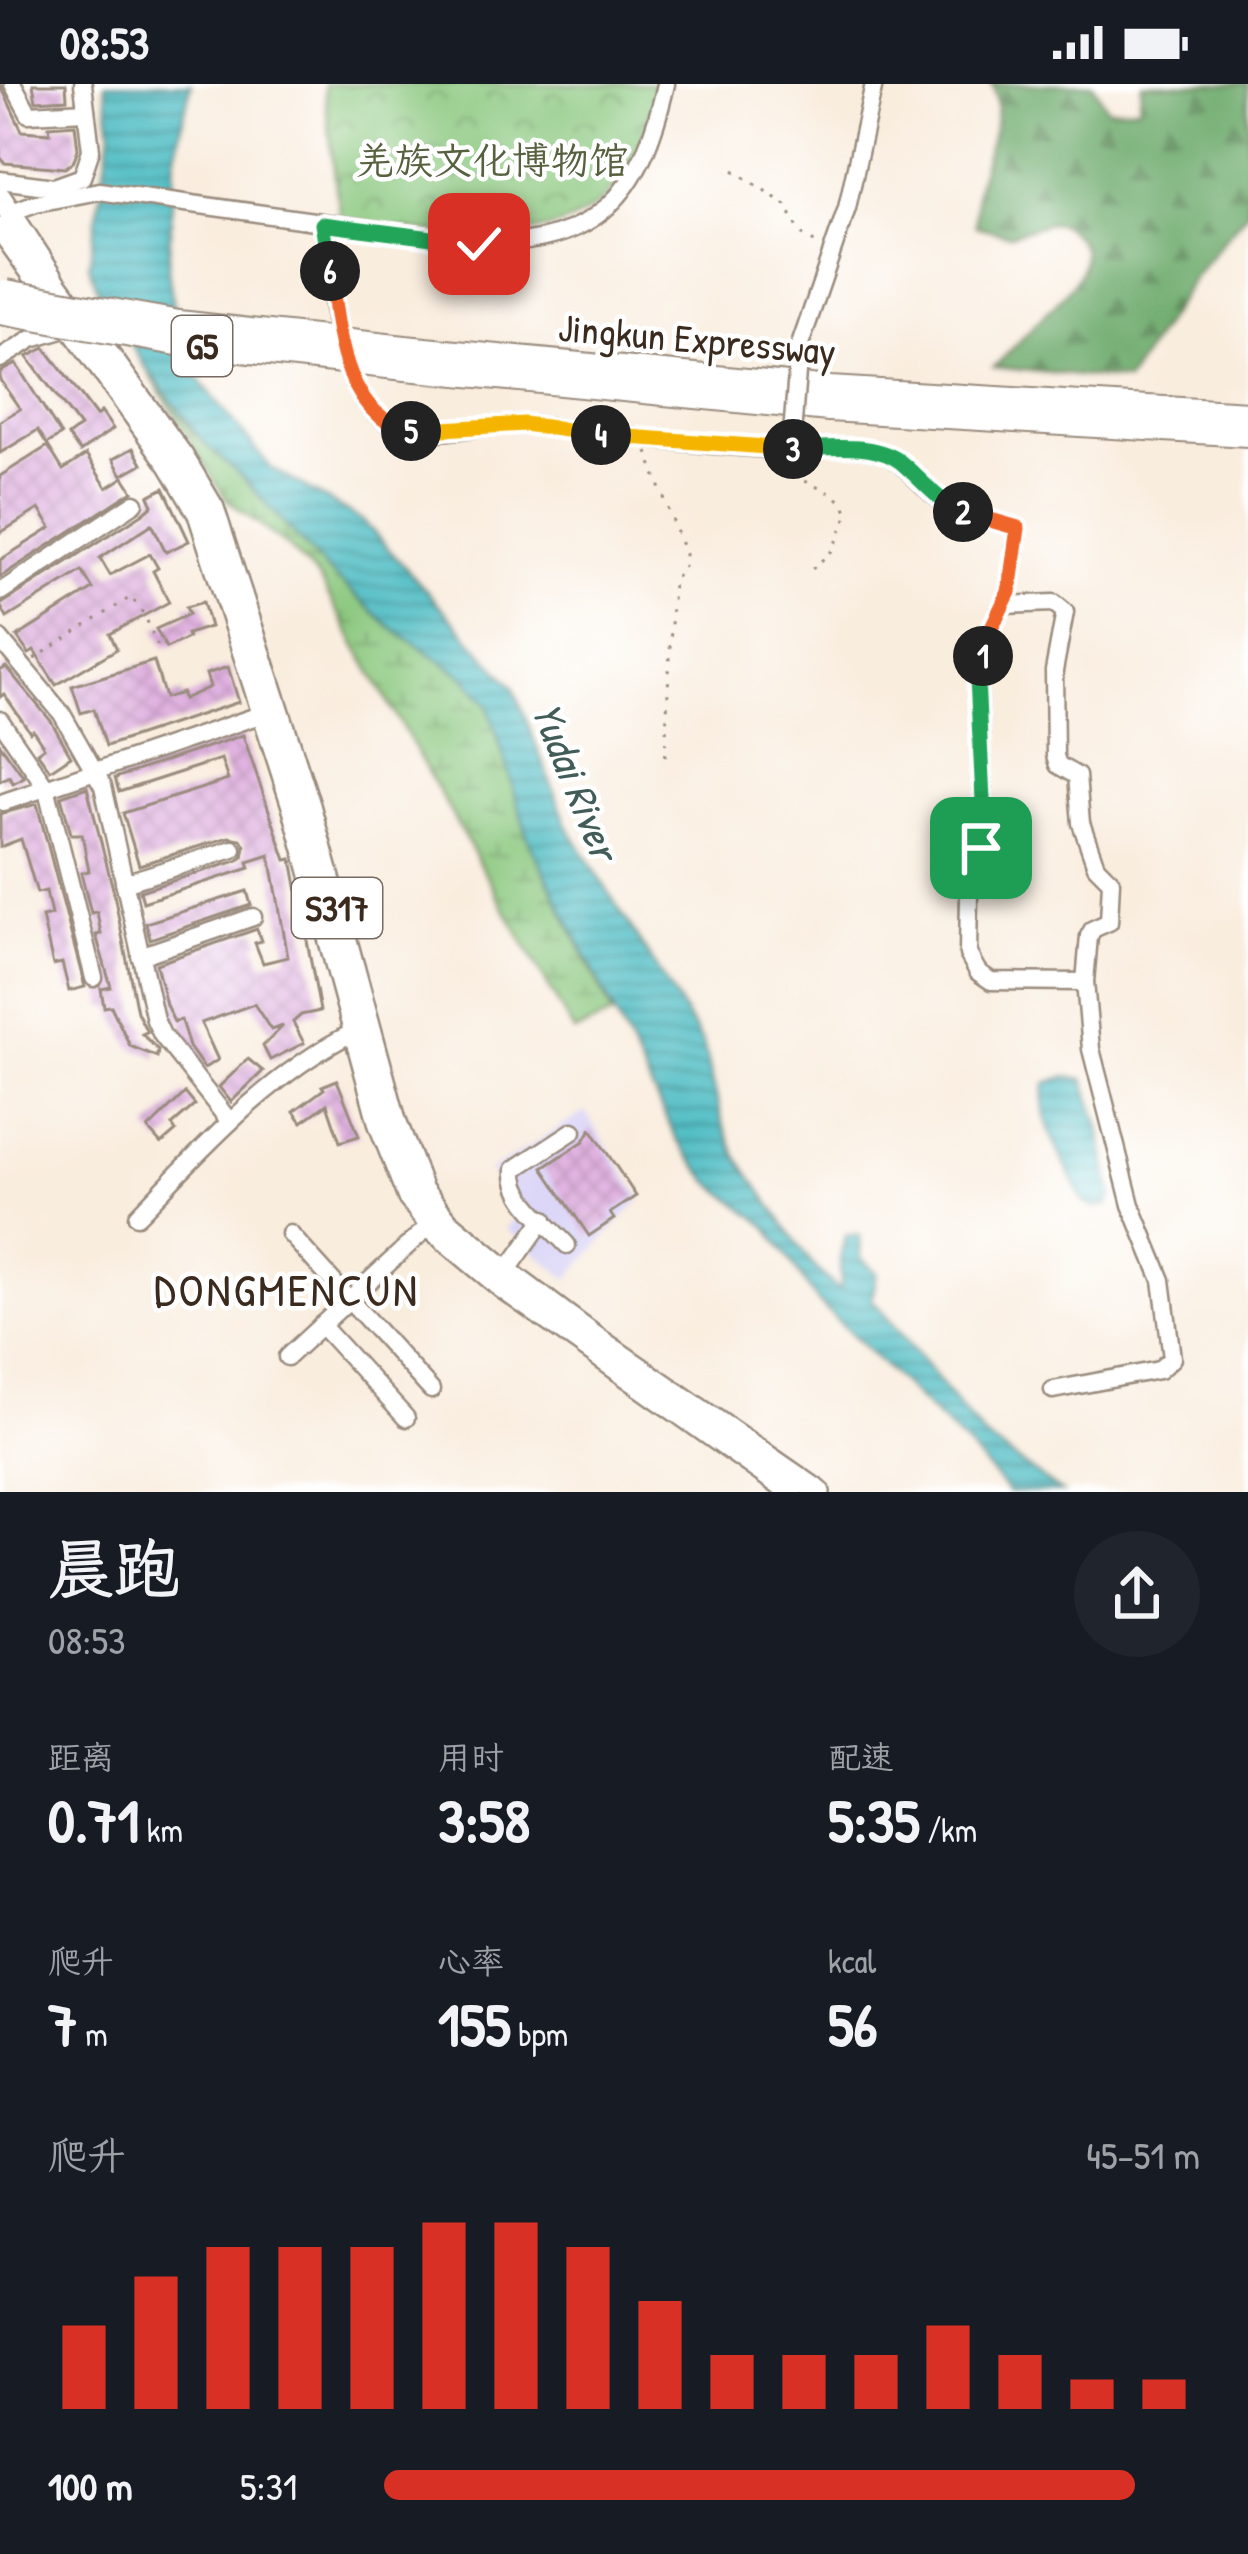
<!DOCTYPE html>
<html lang="zh">
<head>
<meta charset="utf-8">
<style>
	:root { --surface:#171b24; --page:#20242c; --text:#f1f3f6; --muted:#9ea1a6; --accent:#d93025 }
	body { margin:0; font-family:"Patrick Hand","LXGW WenKai TC",sans-serif; background:var(--page); color:var(--text); height:100vh; display:flex; flex-direction:column; font-size:45px; white-space:nowrap }
	* { box-sizing:border-box; margin:0 }
	p { font-size:39px; color:var(--muted) }
	.icon { flex:none; width:66px; height:66px; fill:none; stroke:currentColor; stroke-width:2; stroke-linecap:round; stroke-linejoin:round }
	.map { position:relative; height:1408px; overflow:hidden }
	.drawer { display:flex; flex-direction:column; background:var(--surface); flex:1 }
	.drawer>* { flex:none }
	.pin { position:absolute; display:grid; place-items:center; width:102px; height:102px; color:#fff; margin:-51px; border-radius:24px; box-shadow:0 6px 18px #0006 }
	.km { position:absolute; width:60px; height:60px; margin:-30px; border-radius:50%; background:#222; color:#fff; font-size:33px; line-height:60px; text-align:center }
	.round { display:grid; place-items:center; flex:none; width:126px; height:126px; border-radius:63px; background:var(--page) }
	.summary { display:flex; align-items:center; justify-content:space-between; height:204px; padding:0 48px }
	h1 { font-size:66px; font-weight:700; line-height:90px }
	.stats { display:grid; grid-template-columns:repeat(3,1fr); gap:18px; height:204px; padding:12px 48px }
	.stats div { display:grid; align-content:center }
	.stats b { font-size:60px; font-weight:700 }
	.stats small { font-size:33px; font-weight:400 }
	.stats p { font-size:33px }
	.chart { height:336px; padding:24px 48px }
	.chart p { display:flex; justify-content:space-between }
	.chart svg { width:100%; height:216px; margin-top:12px; stroke:var(--accent); stroke-width:6 }
	ul { padding:0 48px; list-style:none; font-size:39px }
	li { display:grid; grid-template-columns:192px 144px 1fr; align-items:center; height:90px }
	li i { height:30px; border-radius:15px; background:var(--accent) }
	.status { display:flex; justify-content:space-between; align-items:center; height:84px; padding:0 60px; background:var(--surface); direction:ltr }
	.status svg { height:33px; fill:currentColor }
	.map>svg:first-child { display:block }
	.built { fill:#dbd6f7 }
	.forest { fill:url(#forest-firs); stroke:#566b46; stroke-width:3 }
	.wetland { fill:url(#wetland-marsh); stroke:#63794e; stroke-width:3 }
	.park { fill:url(#park-crowns); stroke:#63794e; stroke-width:3 }
	.water { fill:url(#water-rules); stroke:#457471; stroke-width:3 }
	.building { fill:url(#building-cross-hatch) }
	.lines { fill:none; stroke-linecap:round; stroke-linejoin:round }
	.minor-casing { stroke:#9a8c7e; stroke-width:21 }
	.major-casing { stroke:#9a8c7e; stroke-width:26 }
	.highway-casing { stroke:#9a8c7e; stroke-width:28 }
	.path { stroke:#9a8c7e; stroke-width:3; stroke-dasharray:3 9; stroke-linecap:butt }
	.minor { stroke:#fff; stroke-width:16 }
	.major { stroke:#fff; stroke-width:21 }
	.highway { stroke:#fff; stroke-width:24 }
	.minor-bridge-casing { stroke:#9a8c7e; stroke-width:21; stroke-linecap:butt }
	.highway-bridge-casing { stroke:#9a8c7e; stroke-width:28; stroke-linecap:butt }
	.minor-bridge { stroke:#fff; stroke-width:16 }
	.highway-bridge { stroke:#fff; stroke-width:24 }
	.split-1-casing { stroke:#fff; stroke-width:24 }
	.split-2-casing { stroke:#fff; stroke-width:24 }
	.split-3-casing { stroke:#fff; stroke-width:24 }
	.split-4-casing { stroke:#fff; stroke-width:24 }
	.split-5-casing { stroke:#fff; stroke-width:24 }
	.split-6-casing { stroke:#fff; stroke-width:24 }
	.split-7-casing { stroke:#fff; stroke-width:24 }
	.split-1 { stroke:#22a559; stroke-width:15 }
	.split-2 { stroke:#f0652b; stroke-width:15 }
	.split-3 { stroke:#22a559; stroke-width:15 }
	.split-4 { stroke:#f5b400; stroke-width:15 }
	.split-5 { stroke:#f5b400; stroke-width:15 }
	.split-6 { stroke:#f0652b; stroke-width:15 }
	.split-7 { stroke:#22a559; stroke-width:15 }
	.labels { text-anchor:middle; stroke-width:9; stroke-linejoin:round; paint-order:stroke }
	.shield { fill:#fff; stroke:#766a62; stroke-width:3 }
	.shield-label { font-size:36px; font-weight:bold; fill:#3b2a1e }
	.park-label { font-size:39px; fill:#576140; stroke:#fff }
	.street-label { font-size:39px; fill:#3b2a1e; stroke:#fff }
	.water-label { font-size:42px; font-style:italic; fill:#425d58; stroke:#fff }
	.quarter-label { font-size:45px; letter-spacing:3px; fill:#3b2a1e; stroke:#fff }
</style>
</head>
<body>
<div class="status"><b>08:53</b><svg viewBox="0 0 49 12"><path d="M0 12V9h3v3zM5 12V6h3v6zM10 12V3h3v9zM15 12V0h3v12zM26 1h20v11H26zM47 4h2v5h-2z"/></svg></div>
<div class="map">
<svg width="1248" height="1408" viewBox="0 0 1248 1408">
	<defs>
		<pattern id="forest-firs" width="22" height="20" patternUnits="userSpaceOnUse" patternTransform="scale(3)"><rect width="22" height="20" fill="#70ac6e"/><path d="M5 1l3.5 6h-7zM16 11l3.5 6h-7z" fill="#5d8c5a"/></pattern>
		<pattern id="wetland-marsh" width="20" height="14" patternUnits="userSpaceOnUse" patternTransform="scale(3)"><rect width="20" height="14" fill="#8bc87f"/><path d="M1 5h8M5 5V1M11 12h8M15 12V8" fill="none" stroke="#73a367"/></pattern>
		<pattern id="park-crowns" width="20" height="18" patternUnits="userSpaceOnUse" patternTransform="scale(3)"><rect width="20" height="18" fill="#8bc87f"/><path d="M2 6a3 3 0 1 1 6 0M12 15a3 3 0 1 1 6 0" fill="none" stroke="#73a367"/></pattern>
		<pattern id="water-rules" width="6" height="5" patternUnits="userSpaceOnUse" patternTransform="scale(3)"><rect width="6" height="5" fill="#4fbdc4"/><path d="M0 2.5h6" fill="none" stroke="#439a9f"/></pattern>
		<pattern id="building-cross-hatch" width="8" height="8" patternUnits="userSpaceOnUse" patternTransform="scale(3)"><rect width="8" height="8" fill="#e0b2e0"/><path d="M0 0l8 8M0 8l8-8" fill="none" stroke="#c199c0"/></pattern>
	</defs>
	<rect width="100%" height="100%" fill="#fff"/>
	<filter id="ink" filterUnits="userSpaceOnUse"><feTurbulence type="fractalNoise" baseFrequency=".00833" numOctaves="2"/><feDisplacementMap in="SourceGraphic" scale="24" xChannelSelector="R" yChannelSelector="G"/><feConvolveMatrix kernelMatrix="1 2 1 2 8 2 1 2 1" color-interpolation-filters="sRGB"/></filter>
	<filter id="wash" filterUnits="userSpaceOnUse"><feTurbulence type="fractalNoise" baseFrequency=".004" numOctaves="4" result="noise"/><feDisplacementMap in="SourceGraphic" scale="48" xChannelSelector="R" yChannelSelector="G"/><feGaussianBlur stdDeviation="2.7" result="paint"/><feColorMatrix in="noise" values="0 0 0 0 0 0 0 0 0 0 0 0 0 0 0 0 0 1.4 0 .05"/><feComposite in="paint" operator="in"/></filter>
	<g filter="url(#wash)">
		<rect width="100%" height="100%" fill="#f9edde"/>
		<path class="built" d="M 585,1028 L 641,1114 L 568,1195 L 505,1144 L 516,1134 L 490,1087 Z"/>
		<path class="forest" d="M 992,0 L 1093,0 L 1108,25 L 1139,23 L 1142,0 L 1248,0 L 1248,126 L 1195,191 L 1127,297 L 994,283 C 1013,265 1030,245 1049,226 C 1075,201 1106,168 1060,140 L 1048,139 L 1010,151 L 975,142 C 975,129 975,115 977,103 C 982,73 1007,33 992,0 Z"/>
		<path class="wetland" d="M 144,281 L 194,349 L 243,394 L 329,488 L 391,543 L 465,593 L 488,620 L 529,756 L 613,931 L 574,948 L 319,495 L 286,461 L 225,414 Z"/>
		<path class="park" d="M 324,0 L 659,0 C 648,40 635,87 603,116 C 540,175 417,145 340,137 Z"/>
		<g class="water">
			<path d="M 105,0 L 191,0 L 175,72 L 168,185 L 176,240 L 194,289 L 271,384 L 363,437 L 513,602 L 568,743 L 703,959 L 723,1040 L 737,1072 L 812,1180 L 837,1205 L 841,1203 C 840,1183 838,1170 847,1151 L 860,1152 L 861,1174 L 877,1189 L 872,1215 L 984,1353 L 1061,1408 L 1008,1408 L 969,1364 L 817,1217 L 768,1143 L 710,1098 L 677,1056 L 529,757 L 488,620 L 465,593 L 391,543 L 329,488 L 243,394 L 205,360 L 144,281 L 99,209 L 89,181 L 111,48 Z"/>
			<path d="M 1067,992 L 1084,995 L 1100,1043 L 1112,1113 L 1108,1121 L 1095,1124 L 1083,1118 C 1069,1083 1034,1037 1046,999 Z"/>
		</g>
		<g id="blocks">
			<g class="building">
				<path d="M 0,0 L 22,47 L 50,49 L 49,42 L 75,40 L 78,65 L 73,78 L 65,84 L 5,79 L 0,73 Z"/>
				<path d="M 33,0 L 66,0 L 67,15 L 36,17 Z"/>
				<path d="M 45,264 L 96,332 L 101,328 L 113,345 L 80,368 L 68,352 L 80,343 L 27,273 Z"/>
				<path d="M 16,280 L 61,351 L 47,360 L 38,346 L 0,369 L 0,337 L 20,325 L 0,296 L 0,288 Z"/>
				<path d="M 48,362 L 63,386 L 86,371 L 107,404 L 124,393 L 133,407 L 0,493 L 0,476 L 51,444 L 39,425 L 0,449 L 0,392 Z"/>
				<path d="M 133,364 L 142,380 L 122,391 L 113,375 Z"/>
				<path d="M 164,404 L 189,457 L 166,468 L 152,440 L 100,474 L 110,491 L 150,470 L 158,484 L 153,487 L 169,518 L 110,550 L 117,565 L 56,601 L 34,567 L 29,570 L 17,553 L 93,505 L 82,487 L 7,534 L 0,521 L 142,430 L 153,421 L 149,412 Z"/>
				<path d="M 203,518 L 210,543 L 187,550 L 188,554 L 166,564 L 156,545 L 189,530 L 186,523 Z"/>
				<path d="M 154,577 L 165,614 L 182,609 L 183,615 L 210,603 L 206,590 L 228,583 L 239,618 L 106,662 L 94,625 L 81,629 L 72,602 Z"/>
				<path d="M 6,583 L 51,637 L 71,672 L 50,686 L 37,668 L 44,663 L 33,646 L 30,648 L 4,610 L 0,613 L 0,587 Z"/>
				<path d="M 243,651 L 286,776 L 292,775 L 320,927 L 301,931 L 293,938 L 304,959 L 270,976 L 263,962 L 283,942 L 271,946 L 254,920 L 201,939 L 218,976 L 204,984 L 189,963 L 181,936 L 174,938 L 166,921 L 156,880 L 257,845 L 261,857 L 255,859 L 263,879 L 288,873 L 270,771 L 248,778 L 250,784 L 143,818 L 140,807 L 237,777 L 243,773 L 245,762 L 241,755 L 229,753 L 139,781 L 123,729 L 228,696 L 221,675 L 119,708 L 115,694 Z"/>
				<path d="M 0,660 L 24,693 L 13,699 L 9,692 L 0,697 Z"/>
				<path d="M 87,703 L 113,805 L 137,928 L 147,948 L 142,950 L 158,966 L 157,973 L 130,962 L 111,922 L 104,923 L 101,905 L 111,903 L 96,851 L 101,850 L 97,828 L 91,829 L 81,789 L 89,787 L 82,750 L 71,750 L 61,712 Z"/>
				<path d="M 37,720 L 85,903 L 69,907 L 62,879 L 53,881 L 42,833 L 51,831 L 46,807 L 37,809 L 21,755 L 0,763 L 0,730 Z"/>
				<path d="M 247,807 L 251,821 L 150,855 L 146,839 Z"/>
				<path d="M 248,975 L 263,987 L 231,1018 L 219,1003 Z"/>
				<path d="M 337,996 L 359,1052 L 340,1058 L 327,1020 L 302,1038 L 294,1027 L 324,1005 L 322,1002 Z"/>
				<path d="M 185,1009 L 195,1021 L 172,1041 L 176,1047 L 161,1060 L 148,1045 Z"/>
				<path d="M 591,1045 L 636,1112 L 610,1129 L 614,1135 L 589,1152 L 543,1084 L 584,1057 Z"/>
			</g>
		</g>
	</g>
	<g filter="url(#ink)">
		<use href="#blocks" fill-opacity="0" stroke="#9a8c7e" stroke-width="3"/>
		<g class="lines">
			<g class="minor-casing">
				<g id="minor">
					<path d="M 13,0 L 29,30 L 86,27"/>
					<path d="M 0,96 L 54,103 L 82,93 L 91,66 L 83,0"/>
					<path d="M 9,129 L 36,119 L 99,107 L 479,160 C 599,161 641,111 666,0"/>
					<path d="M 322,140 C 332,197 331,296 382,335 C 423,365 486,334 534,341 C 612,352 690,360 769,365 C 804,367 843,359 878,368 C 907,376 917,401 942,417 C 964,432 993,437 1018,444 L 1009,508 L 990,547 L 978,594 L 983,716 L 981,764 L 969,810 L 968,870 L 978,888 L 991,897 L 1085,898"/>
					<path d="M 799,264 L 847,124 L 874,0"/>
					<path d="M 0,275 L 32,255 L 69,244"/>
					<path d="M 0,508 L 135,419"/>
					<path d="M 1002,521 L 1054,519 L 1065,528 L 1054,587 L 1055,672 L 1058,681 L 1077,692 L 1081,739 L 1096,782 L 1111,797 L 1109,838 L 1093,845 L 1089,852 L 1085,898 L 1091,965 L 1131,1121 L 1162,1196 L 1172,1274 L 1159,1286 L 1053,1306"/>
					<path d="M 0,555 L 62,630 L 103,702 L 155,936 L 162,951 L 230,1038"/>
					<path d="M 0,636 L 46,703 L 94,894"/>
					<path d="M 4,718 L 263,630"/>
					<path d="M 124,799 L 233,765"/>
					<path d="M 140,872 L 253,833"/>
					<path d="M 137,1132 C 204,1063 268,991 354,948"/>
					<path d="M 290,1150 L 431,1306"/>
					<path d="M 567,1161 C 548,1140 512,1115 515,1085 L 573,1047"/>
					<path d="M 507,1187 L 544,1135"/>
					<path d="M 321,1241 L 406,1334"/>
					<path d="M 287,1273 L 430,1141"/>
				</g>
			</g>
			<g class="major-casing">
				<g id="major">
					<path d="M 0,113 L 57,200 L 182,372 L 213,424 L 309,721 L 395,1036 L 422,1106 L 448,1138 L 513,1192 L 596,1254 L 819,1408"/>
					<path d="M 0,144 L 170,381 L 199,430 L 294,725 L 380,1041 L 409,1114 L 437,1149 L 503,1204 L 791,1408"/>
				</g>
			</g>
			<g class="highway-casing">
				<g id="highway">
					<path d="M 405,264 L 830,305 L 1248,330"/>
					<path d="M 406,284 L 829,325 L 1248,350"/>
				</g>
			</g>
			<g class="path">
				<path d="M 734,86 L 786,121 L 801,150 L 821,162"/>
				<path d="M 647,368 L 685,470 L 685,481 L 673,498 L 665,673"/>
				<path d="M 790,379 C 800,407 837,400 848,429 L 834,465 L 810,487"/>
				<path d="M 34,575 L 131,513 L 145,532 L 158,563"/>
			</g>
			<use href="#minor" class="minor"/>
			<use href="#major" class="major"/>
			<use href="#highway" class="highway"/>
			<g class="minor-bridge-casing">
				<path id="minor-bridge" d="M 792,350 L 799,264"/>
			</g>
			<g class="highway-bridge-casing">
				<g id="highway-bridge">
					<path d="M 6,208 L 179,239 L 405,264"/>
					<path d="M 0,228 L 177,259 L 406,284"/>
				</g>
			</g>
			<use href="#minor-bridge" class="minor-bridge"/>
			<use href="#highway-bridge" class="highway-bridge"/>
		</g>
	</g>
	<g class="lines" filter="url(#ink)">
		<g class="split-1-casing">
			<path id="split-1" d="M 981,764 L 983,716 L 977,594 L 983,572"/>
		</g>
		<g class="split-2-casing">
			<path id="split-2" d="M 963,428 L 1018,444 L 1009,508 L 990,547 L 983,572"/>
		</g>
		<g class="split-3-casing">
			<path id="split-3" d="M 793,365 C 826,365 877,356 904,381 C 925,399 937,417 963,428"/>
		</g>
		<g class="split-4-casing">
			<path id="split-4" d="M 601,351 L 793,365"/>
		</g>
		<g class="split-5-casing">
			<path id="split-5" d="M 411,347 L 524,340 L 601,351"/>
		</g>
		<g class="split-6-casing">
			<path id="split-6" d="M 330,187 C 338,244 342,331 411,347"/>
		</g>
		<g class="split-7-casing">
			<path id="split-7" d="M 330,187 L 322,140 L 479,160"/>
		</g>
		<use href="#split-1" class="split-1"/>
		<use href="#split-2" class="split-2"/>
		<use href="#split-3" class="split-3"/>
		<use href="#split-4" class="split-4"/>
		<use href="#split-5" class="split-5"/>
		<use href="#split-6" class="split-6"/>
		<use href="#split-7" class="split-7"/>
	</g>
	<g class="labels">
		<g class="shield">
			<rect x="172" y="232" width="60" height="60" rx="9"/>
			<rect x="292" y="794" width="90" height="60" rx="9"/>
		</g>
		<g class="shield-label">
			<text x="202" y="275">G5</text>
			<text x="337" y="837">S317</text>
		</g>
		<g class="park-label">
			<text x="492" y="90">羌族文化博物馆</text>
		</g>
		<g class="street-label">
			<text transform="translate(697 255) rotate(5)" y="14">Jingkun Expressway</text>
		</g>
		<g class="water-label">
			<text transform="translate(576 697) rotate(68)" y="15">Yudai River</text>
		</g>
		<g class="quarter-label">
			<text x="287" y="1222">DONGMENCUN</text>
		</g>
	</g>
</svg>
<div class="pin" style="left:981px;top:764px;background:#1e9e55"><svg class="icon" aria-label="arrive" viewBox="0 0 24 24"><path d="M6 21V4h12l-3 4 3 4H6"/></svg></div>
<div class="pin" style="left:479px;top:160px;background:#d93025"><svg class="icon" aria-label="check" viewBox="0 0 24 24"><path d="M5 12l5 5 9-10"/></svg></div>
<b class="km" style="left:983px;top:572px">1</b>
<b class="km" style="left:963px;top:428px">2</b>
<b class="km" style="left:793px;top:365px">3</b>
<b class="km" style="left:601px;top:351px">4</b>
<b class="km" style="left:411px;top:347px">5</b>
<b class="km" style="left:330px;top:187px">6</b>
</div>
<section class="drawer">
<div class="summary"><div><h1>晨跑</h1><p>08:53</p></div><a class="round"><svg class="icon" aria-label="share" viewBox="0 0 24 24"><path d="M12 15V3M7 8l5-5 5 5M5 13v7h14v-7"/></svg></a></div>
<div class="stats">
<div><p>距离</p><b>0.71<small> km</small></b></div>
<div><p>用时</p><b>3:58</b></div>
<div><p>配速</p><b>5:35<small> /km</small></b></div>
</div>
<div class="stats">
<div><p>爬升</p><b>7<small> m</small></b></div>
<div><p>心率</p><b>155<small> bpm</small></b></div>
<div><p>kcal</p><b>56</b></div>
</div>
<div class="chart"><p><span>爬升</span>45–51 m</p>
<svg viewBox="0 0 160 44" preserveAspectRatio="none"><path d="M5 44V27M15 44V17M25 44V11M35 44V11M45 44V11M55 44V6M65 44V6M75 44V11M85 44V22M95 44V33M105 44V33M115 44V33M125 44V27M135 44V33M145 44V38M155 44V38"/></svg>
</div>
<ul>
<li><b>100 m</b>5:31<i style="width:92%"></i></li>
</ul>
</section>
</body>
</html>
